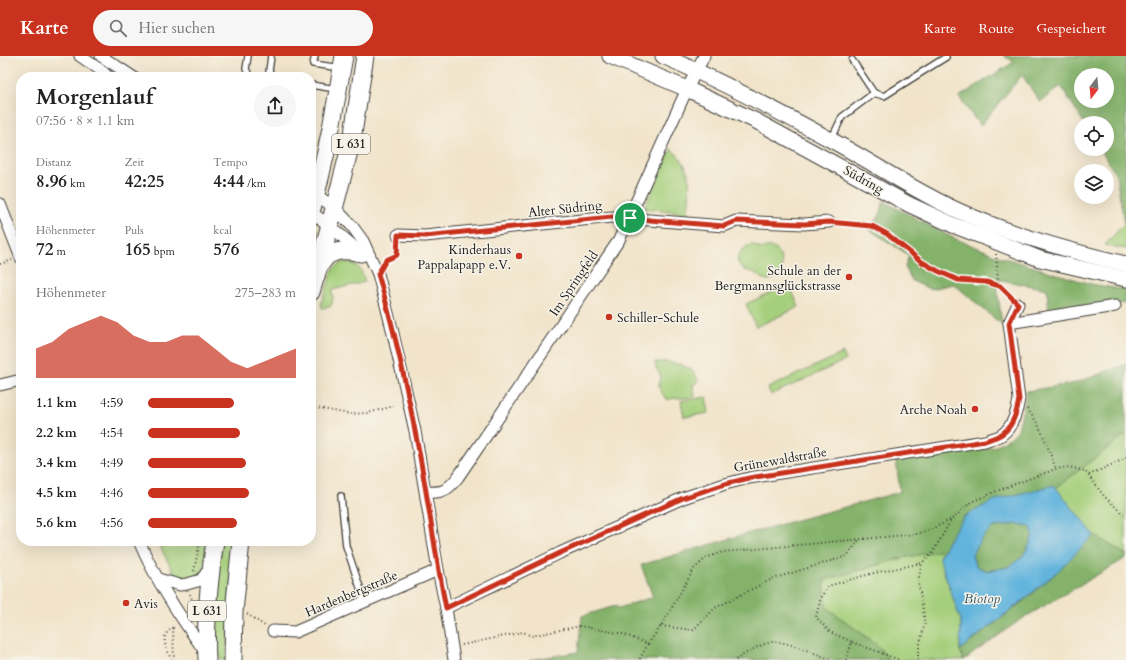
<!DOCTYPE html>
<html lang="de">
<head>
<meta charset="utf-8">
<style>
	:root { --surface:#fff; --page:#f6f6f6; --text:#222; --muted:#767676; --accent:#c8321e }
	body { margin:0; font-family:Cardo,serif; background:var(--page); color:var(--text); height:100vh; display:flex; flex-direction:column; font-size:15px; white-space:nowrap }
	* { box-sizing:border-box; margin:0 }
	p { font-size:13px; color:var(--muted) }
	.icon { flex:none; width:22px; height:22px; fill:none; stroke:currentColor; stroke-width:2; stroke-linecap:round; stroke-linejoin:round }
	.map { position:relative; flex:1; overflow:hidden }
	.details { position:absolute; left:16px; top:16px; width:300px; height:474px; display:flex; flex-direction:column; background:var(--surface); border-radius:16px; box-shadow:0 4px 16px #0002 }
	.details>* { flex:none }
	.needle { width:26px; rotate:196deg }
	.controls { position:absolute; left:1074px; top:12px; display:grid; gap:8px }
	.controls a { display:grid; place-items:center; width:40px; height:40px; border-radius:50%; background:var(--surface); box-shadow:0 4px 16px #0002; font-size:20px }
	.pin { position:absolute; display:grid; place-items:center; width:34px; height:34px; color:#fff; margin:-17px; border:2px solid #fff; border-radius:50%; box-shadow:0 1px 4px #0007 }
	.round { display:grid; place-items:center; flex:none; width:42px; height:42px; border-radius:21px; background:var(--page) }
	.headline { display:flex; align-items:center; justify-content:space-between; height:68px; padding:0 20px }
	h1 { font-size:22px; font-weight:700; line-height:30px }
	.metrics { display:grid; grid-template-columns:repeat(3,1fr); gap:6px; height:68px; padding:4px 20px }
	.metrics div { display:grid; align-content:center }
	.metrics b { font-size:17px; font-weight:700 }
	.metrics small { font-size:11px; font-weight:400 }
	.metrics p { font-size:11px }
	.chart { height:112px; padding:8px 20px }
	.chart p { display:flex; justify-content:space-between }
	.chart svg { width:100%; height:72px; margin-top:4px; fill:var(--accent); opacity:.7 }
	ul { padding:0 20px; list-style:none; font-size:13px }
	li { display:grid; grid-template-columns:64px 48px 1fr; align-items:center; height:30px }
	li i { height:10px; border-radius:5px; background:var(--accent) }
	header { display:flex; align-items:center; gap:24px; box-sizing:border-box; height:56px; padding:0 20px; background:var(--accent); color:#fff }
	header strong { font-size:19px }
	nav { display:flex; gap:22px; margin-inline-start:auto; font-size:14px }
	.search { width:280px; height:36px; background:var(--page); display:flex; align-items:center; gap:10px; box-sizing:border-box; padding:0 14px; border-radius:22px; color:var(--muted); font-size:15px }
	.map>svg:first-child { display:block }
	.green { fill:#a5cf7b; stroke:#60764c }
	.forest { fill:#84b26b; stroke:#506744; fill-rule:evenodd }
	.water { fill:#62b4dd; stroke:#3f687c; fill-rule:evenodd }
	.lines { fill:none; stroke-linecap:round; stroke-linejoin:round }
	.service-casing { stroke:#3c3a36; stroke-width:8 }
	.minor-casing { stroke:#3c3a36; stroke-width:13 }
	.secondary-casing { stroke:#3c3a36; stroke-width:17 }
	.primary-casing { stroke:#3c3a36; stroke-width:19 }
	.path { stroke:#3c3a36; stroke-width:2; stroke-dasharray:1 3; stroke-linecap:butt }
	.service { stroke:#fff; stroke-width:5.5 }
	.minor { stroke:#fff; stroke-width:11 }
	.secondary { stroke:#fff; stroke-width:15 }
	.primary { stroke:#fff; stroke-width:17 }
	.route-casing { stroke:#fff; stroke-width:8 }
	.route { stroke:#c8321e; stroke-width:5 }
	.poi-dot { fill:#c8321e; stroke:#f7f3e8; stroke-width:1.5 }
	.labels { text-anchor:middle; stroke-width:3; stroke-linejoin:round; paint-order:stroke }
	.shield { fill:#f7f3e8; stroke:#5e5c59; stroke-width:1 }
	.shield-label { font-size:12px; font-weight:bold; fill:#1c1c1c }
	.street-label { font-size:13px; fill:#1c1c1c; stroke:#f7f3e8 }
	.poi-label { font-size:13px; fill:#1c1c1c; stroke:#f7f3e8; text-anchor:end }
	.water-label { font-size:14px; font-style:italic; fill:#385969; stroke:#f7f3e8 }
</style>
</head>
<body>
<header>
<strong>Karte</strong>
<div class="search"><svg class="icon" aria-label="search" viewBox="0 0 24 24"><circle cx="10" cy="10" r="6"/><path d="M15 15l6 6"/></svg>Hier suchen</div>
<nav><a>Karte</a><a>Route</a><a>Gespeichert</a></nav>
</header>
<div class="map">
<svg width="1126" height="604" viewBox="0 0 1126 604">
	<rect width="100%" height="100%" fill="#f7f3e8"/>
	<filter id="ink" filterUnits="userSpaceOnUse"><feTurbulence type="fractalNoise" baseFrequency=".025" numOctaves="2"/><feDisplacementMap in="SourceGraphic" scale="8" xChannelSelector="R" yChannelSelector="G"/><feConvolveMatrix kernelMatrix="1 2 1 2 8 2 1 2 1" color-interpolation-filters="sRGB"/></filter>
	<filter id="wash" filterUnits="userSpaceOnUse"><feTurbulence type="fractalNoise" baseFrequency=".012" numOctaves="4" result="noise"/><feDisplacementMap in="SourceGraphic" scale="16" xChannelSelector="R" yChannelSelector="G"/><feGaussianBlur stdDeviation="0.9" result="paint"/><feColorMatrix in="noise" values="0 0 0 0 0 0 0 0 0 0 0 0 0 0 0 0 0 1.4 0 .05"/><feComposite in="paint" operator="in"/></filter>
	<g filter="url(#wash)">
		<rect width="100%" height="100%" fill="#f1e4ca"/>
		<g class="green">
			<path d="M 671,93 C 694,112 690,130 688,157 L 644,152 Z"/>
			<path d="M 1126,166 L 1126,193 L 1105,189 L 1124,168 Z"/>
			<path d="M 318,174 L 317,182 L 311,202 L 311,183 L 315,175 Z"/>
			<path d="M 752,188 L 761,193 C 778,182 791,214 774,222 C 766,227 761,221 755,217 C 751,214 745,216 741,211 C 732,202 743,191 752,188 Z"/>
			<path d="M 347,206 C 359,208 362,215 365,226 L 332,234 C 333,241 334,245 330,251 L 322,252 L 321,247 L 333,213 L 341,207 Z"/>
			<path d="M 789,228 L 799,251 L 756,271 L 746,248 Z"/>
			<path d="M 843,297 L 846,304 L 771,339 L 768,332 Z"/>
			<path d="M 655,306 C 659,307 664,305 668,306 C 680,308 696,311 698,326 L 693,329 L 695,340 C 686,344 674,340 668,344 C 660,337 656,329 661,320 L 656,312 Z"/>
			<path d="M 706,341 L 709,357 L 684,361 L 681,345 Z"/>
			<path d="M 1126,378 L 1126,499 L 1094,479 L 1056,432 Z"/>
			<path d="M 157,485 L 209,485 L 203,514 L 195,521 L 180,521 L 175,519 Z"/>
			<path d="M 221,485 L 234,485 L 227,604 L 221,604 L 213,590 L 213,555 Z"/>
			<path d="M 943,494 L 939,501 L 961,565 L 960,594 L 964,604 L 889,604 L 878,590 L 826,551 L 824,524 L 902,502 Z"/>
		</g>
		<g class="forest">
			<path d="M 1004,0 L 1126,0 L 1126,166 L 1124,167 L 1116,119 L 1100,93 L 1107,93 L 1107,67 L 1084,67 L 1061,30 L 1040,46 L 1022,19 L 980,70 L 959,41 L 1014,6 ZM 1081,19 L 1107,19 L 1107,45 L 1081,45 Z"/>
			<path d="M 883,145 L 951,181 L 1001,201 L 1091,228 L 1126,234 L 1126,247 L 1049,258 L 1047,233 L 996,223 L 1002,268 L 995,263 L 954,228 L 930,233 L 912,225 L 905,211 L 909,199 L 867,172 C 879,165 881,159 883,145 Z"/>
			<path d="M 1126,308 L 1126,378 L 1056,432 L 1053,429 L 965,459 L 953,477 L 943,494 L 902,502 L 824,524 L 826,551 L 878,590 L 889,604 L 530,604 L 578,596 L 582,560 L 615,550 L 619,552 L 653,541 L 641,509 L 742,479 L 900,436 L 896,404 L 993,391 L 1010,382 L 1018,374 L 1027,335 L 1076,327 Z"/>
			<path d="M 1017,468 L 1030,470 L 1033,477 L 1030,488 L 1023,500 L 1008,511 L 987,515 L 976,510 L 972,500 L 982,482 L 992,472 L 995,471 Z"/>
			<path d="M 1094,479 L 1126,499 L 1126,502 L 1020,564 L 964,604 L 960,594 L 1027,542 L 1059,514 Z"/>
		</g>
		<path class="water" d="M 1054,429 L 1094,479 L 1057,516 L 1021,546 L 960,594 L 961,565 L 939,501 L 953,477 L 965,460 L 995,444 ZM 1017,468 L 1030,470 L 1033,477 L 1030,488 L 1023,500 L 1009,511 L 987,515 L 976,510 L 972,500 L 982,482 L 992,472 L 995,471 Z"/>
	</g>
	<g filter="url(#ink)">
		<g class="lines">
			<g class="service-casing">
				<g id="service">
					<path d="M 248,0 L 246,13 L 250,21"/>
					<path d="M 271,0 L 269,15 L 272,21"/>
					<path d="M 315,0 L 313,8 L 341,12"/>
					<path d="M 852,4 L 874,37"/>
					<path d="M 209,20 L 211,21"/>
					<path d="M 311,29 L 336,33"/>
					<path d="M 831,84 L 842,61 L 874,37 L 884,40 L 946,1"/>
					<path d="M 341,440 L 346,490 L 365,546"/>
				</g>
			</g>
			<g class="minor-casing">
				<g id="minor">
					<path d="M 80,0 L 102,15 L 108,21"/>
					<path d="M 101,0 L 133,21"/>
					<path d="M 312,136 L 335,152 L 352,170 L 363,185 L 378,218 L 392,273 L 415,375 L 438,514 L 446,552 L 454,604"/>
					<path d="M 0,148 L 21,202"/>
					<path d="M 311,156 L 330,170 L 360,196"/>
					<path d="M 398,179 L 425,180 L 612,161 L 724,170 L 736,165 L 804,168 L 829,166"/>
					<path d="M 1009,267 L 1115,250"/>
					<path d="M 0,329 L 21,324"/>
					<path d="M 426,436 C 443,437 447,435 458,421 L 619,184 L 687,33 L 704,0"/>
					<path d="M 139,485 C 156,525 181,562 206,597"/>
					<path d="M 158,523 L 180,529 L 187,528 L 201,524 L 210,512"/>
					<path d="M 446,552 L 560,497 L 683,442 L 725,428 L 749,422 L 985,385 C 990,383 995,382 1000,380 C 1013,372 1017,356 1019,343 L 1009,267 L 1018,248"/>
					<path d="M 273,575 L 295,576 L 438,514"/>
				</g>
			</g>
			<g class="secondary-casing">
				<g id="secondary">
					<path d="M 610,0 L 687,33 L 756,65 L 908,148 L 953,169 L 1040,203 L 1126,223"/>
					<path d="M 663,0 C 721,25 776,54 831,84 C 874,107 914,135 959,155 C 1012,179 1069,195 1126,208"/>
				</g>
			</g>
			<g class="primary-casing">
				<g id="primary">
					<path d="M 311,156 C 326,104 335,52 344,0"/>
					<path d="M 319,210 C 322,207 324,203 327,200 C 337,193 350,194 361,197"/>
					<path d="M 311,236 L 319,210 L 352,84 L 365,0"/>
					<path d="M 207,604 C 205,564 209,524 215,485"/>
					<path d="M 233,604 L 234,556 L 241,485"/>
				</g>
			</g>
			<g class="path">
				<path d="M 839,167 L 872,170 L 887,178 L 922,206 L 938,215 L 958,223 L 986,226 L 1000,230 L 1012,241"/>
				<path d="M 996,198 L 998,224 L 1000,230"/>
				<path d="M 385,207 L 387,204 L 397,199 L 397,188"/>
				<path d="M 0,208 L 12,204"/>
				<path d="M 311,351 L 350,358 L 368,357 L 394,350"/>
				<path d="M 1027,353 C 1042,370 1048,393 1056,413"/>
				<path d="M 1089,419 L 1126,402"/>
				<path d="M 194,515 L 200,485"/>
				<path d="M 190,538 L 194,549"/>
				<path d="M 247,558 L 265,570"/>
				<path d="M 661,570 L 693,574 L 715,552 L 772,523 L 847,500 L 859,484"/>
				<path d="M 852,586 L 900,604"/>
				<path d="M 648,588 L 663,567 L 694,513 L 706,502 L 723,496 L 916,478 L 930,474 L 950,464"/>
				<path d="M 462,589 L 523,576 L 531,580 L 580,570 L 623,578 L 648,588 L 639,604"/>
				<path d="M 171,604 C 167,592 158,580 173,572 L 174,604"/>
				<path d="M 736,604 C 747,596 759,589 772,586 C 785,584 818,599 832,604"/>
				<path d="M 846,604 L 852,586 L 830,576 L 816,561 L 821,541 L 828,530 L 874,517 L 922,507 L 932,498 L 951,464 L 971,446 L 1004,432 L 1056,413 L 1069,411 L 1085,415 L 1104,440 L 1126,461"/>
				<path d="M 918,604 L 918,596 L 925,566 L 918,525 L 922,507"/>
			</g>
			<use href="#service" class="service"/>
			<use href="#minor" class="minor"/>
			<use href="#secondary" class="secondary"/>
			<use href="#primary" class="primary"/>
		</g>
	</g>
	<g class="lines" filter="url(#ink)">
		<g class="route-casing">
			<path id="route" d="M 612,161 L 724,170 L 736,165 L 804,168 L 829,166 L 872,170 L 887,178 L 922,206 L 938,215 L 958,224 L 986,226 L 1000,230 L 1018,248 L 1009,267 L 1019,343 C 1017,356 1013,372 1000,379 C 995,382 990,383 985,385 L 749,422 L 725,428 L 683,442 L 560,497 L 446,552 C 434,493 427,433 415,375 C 405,322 393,269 378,218 L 386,204 L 397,199 L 398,179 L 425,180 Z"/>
		</g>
		<use href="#route" class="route"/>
	</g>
	<g class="poi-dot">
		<circle cx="519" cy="200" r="4"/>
		<circle cx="849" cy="221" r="4"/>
		<circle cx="609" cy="261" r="4"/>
		<circle cx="975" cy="353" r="4"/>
		<circle cx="126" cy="547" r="4"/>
	</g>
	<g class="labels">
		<g class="shield">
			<rect x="332" y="78" width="38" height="20" rx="3"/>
			<rect x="188" y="545" width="38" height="20" rx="3"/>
		</g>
		<g class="shield-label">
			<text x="351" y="92">L 631</text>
			<text x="207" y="559">L 631</text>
		</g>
		<g class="street-label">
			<text transform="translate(864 123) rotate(29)" y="5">Südring</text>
			<text transform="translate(565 152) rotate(-6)" y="5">Alter Südring</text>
			<text transform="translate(573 227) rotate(-56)" y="5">Im Springfeld</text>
			<text transform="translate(780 403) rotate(-10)" y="5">Grünewaldstraße</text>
			<text transform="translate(351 537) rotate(-23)" y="5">Hardenbergstraße</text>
		</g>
		<g class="poi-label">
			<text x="511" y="198">Kinderhaus<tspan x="511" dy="15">Pappalapapp e.V.</tspan></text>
			<text x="841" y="219">Schule an der<tspan x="841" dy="15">Bergmannsglückstrasse</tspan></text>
			<text x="617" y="266" text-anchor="start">Schiller-Schule</text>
			<text x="967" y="358">Arche Noah</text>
			<text x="134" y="552" text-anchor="start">Avis</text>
		</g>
		<g class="water-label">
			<text x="982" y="547">Biotop</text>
		</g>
	</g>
</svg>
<div class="controls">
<a><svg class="needle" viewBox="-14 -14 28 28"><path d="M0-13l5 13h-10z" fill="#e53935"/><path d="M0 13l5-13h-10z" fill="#767676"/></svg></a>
<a><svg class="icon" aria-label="locate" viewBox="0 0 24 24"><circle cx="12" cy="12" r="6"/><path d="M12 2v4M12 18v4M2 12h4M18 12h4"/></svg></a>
<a><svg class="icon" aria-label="layers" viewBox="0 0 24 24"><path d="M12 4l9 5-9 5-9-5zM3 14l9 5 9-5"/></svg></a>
</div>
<div class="pin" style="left:630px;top:162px;background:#1e9e55"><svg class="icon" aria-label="arrive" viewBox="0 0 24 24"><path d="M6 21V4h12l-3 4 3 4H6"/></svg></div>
<section class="details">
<div class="headline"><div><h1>Morgenlauf</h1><p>07:56 · 8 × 1.1 km</p></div><a class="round"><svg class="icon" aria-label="share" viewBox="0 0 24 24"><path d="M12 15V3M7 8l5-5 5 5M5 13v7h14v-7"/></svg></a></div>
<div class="metrics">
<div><p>Distanz</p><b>8.96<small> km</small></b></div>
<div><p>Zeit</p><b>42:25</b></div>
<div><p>Tempo</p><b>4:44<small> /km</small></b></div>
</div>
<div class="metrics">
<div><p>Höhenmeter</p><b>72<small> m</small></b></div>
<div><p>Puls</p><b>165<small> bpm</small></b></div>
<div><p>kcal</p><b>576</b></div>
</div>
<div class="chart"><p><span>Höhenmeter</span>275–283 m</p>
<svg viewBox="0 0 160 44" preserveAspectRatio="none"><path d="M0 44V26L10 22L20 14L30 10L40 6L50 10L60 18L70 22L80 22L90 18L100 18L110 26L120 34L130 38L140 34L150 30L160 26V44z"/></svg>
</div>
<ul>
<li><b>1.1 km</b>4:59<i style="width:58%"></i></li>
<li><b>2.2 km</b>4:54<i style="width:62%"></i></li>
<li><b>3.4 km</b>4:49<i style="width:66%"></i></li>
<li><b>4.5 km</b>4:46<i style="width:68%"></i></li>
<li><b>5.6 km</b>4:56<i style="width:60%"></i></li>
</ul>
</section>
</div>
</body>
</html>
